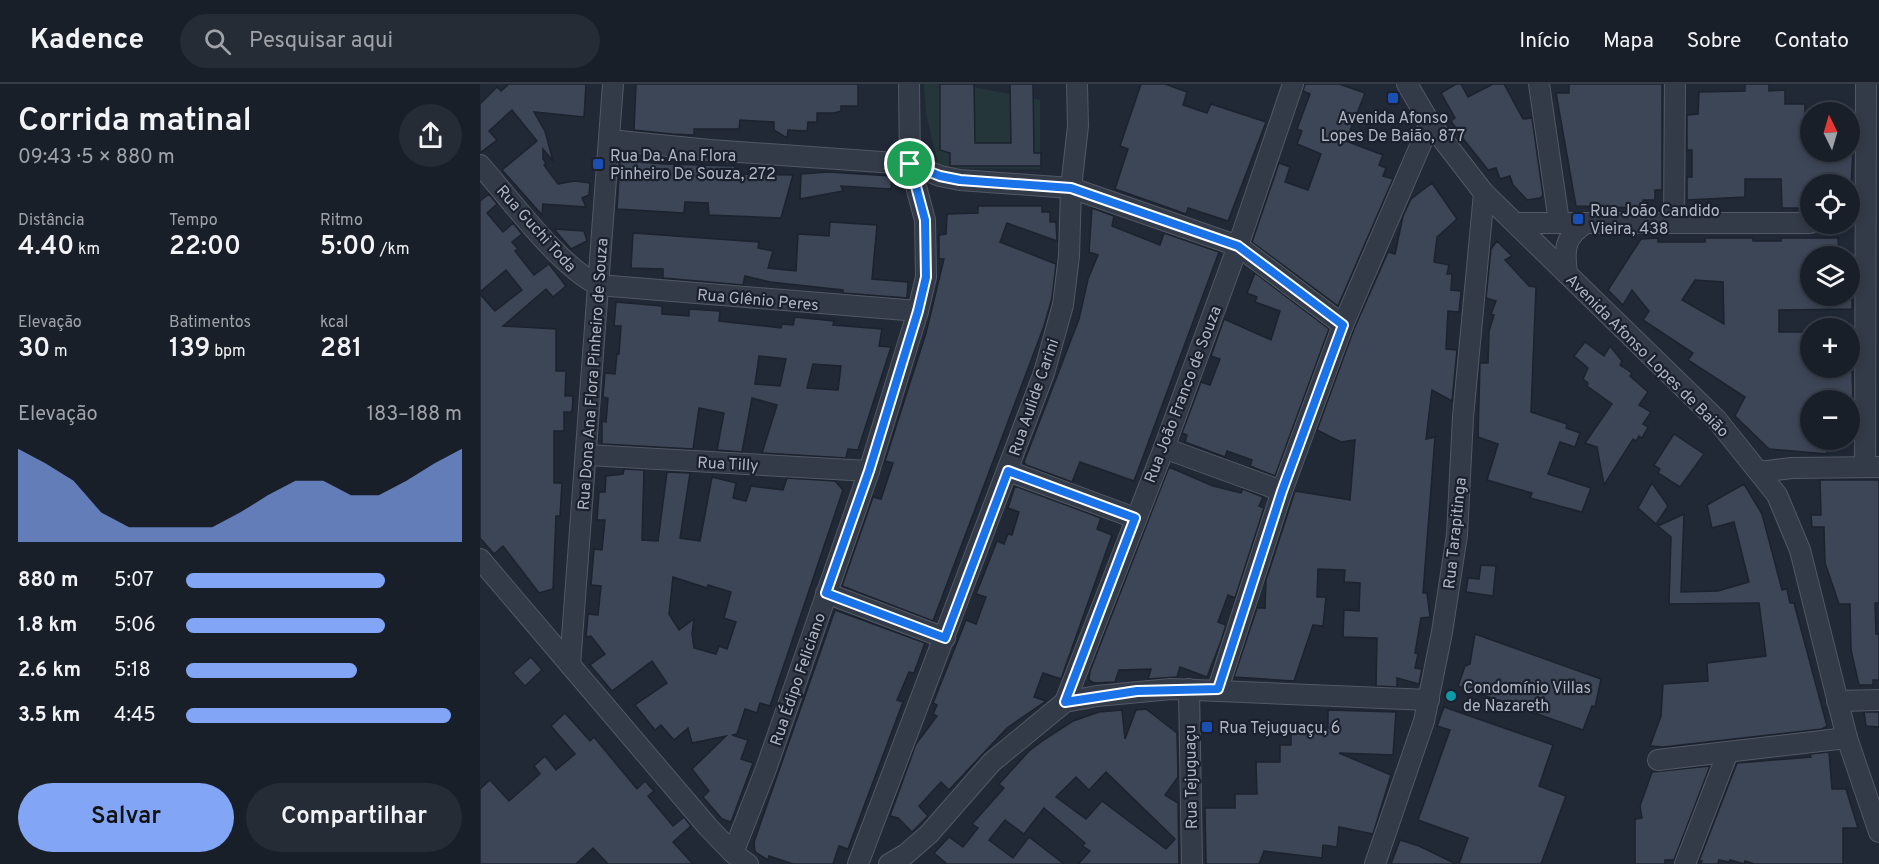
<!DOCTYPE html>
<html lang="pt">
<head>
<meta charset="utf-8">
<style>
	:root { --surface:#191f29; --page:#262c35; --text:#f1f3f6; --muted:#9fa2a8; --line:#373d46; --accent:#83a5f5 }
	body { margin:0; font-family:Overpass,sans-serif; background:var(--page); color:var(--text); height:100vh; display:flex; flex-direction:column; font-size:22px; white-space:nowrap }
	* { box-sizing:border-box; margin:0 }
	p { font-size:20px; color:var(--muted) }
	.icon { flex:none; width:33px; height:33px; fill:none; stroke:currentColor; stroke-width:2; stroke-linecap:round; stroke-linejoin:round }
	.map { position:relative; flex:1; overflow:hidden }
	.sheet { display:flex; flex-direction:column; background:var(--surface); width:480px }
	.sheet>* { flex:none }
	.needle { width:39px; rotate:355deg }
	.buttons { position:absolute; left:1320px; top:18px; display:grid; gap:12px }
	.buttons a { display:grid; place-items:center; width:60px; height:60px; border-radius:50%; background:var(--surface); box-shadow:0 3px 9px #0003,0 0 0 2px var(--line); font-size:30px }
	.pin { position:absolute; display:grid; place-items:center; width:51px; height:51px; color:#fff; margin:-26px; border:3px solid #fff; border-radius:50%; box-shadow:0 2px 6px #0007 }
	.round { display:grid; place-items:center; flex:none; width:63px; height:63px; border-radius:32px; background:var(--page) }
	.overview { display:flex; align-items:center; justify-content:space-between; height:102px; padding:0 18px }
	h1 { font-size:33px; font-weight:600; line-height:45px }
	.stats { display:grid; grid-template-columns:repeat(3,1fr); gap:9px; height:102px; padding:6px 18px }
	.stats div { display:grid; align-content:center }
	.stats b { font-size:26px; font-weight:600 }
	.stats small { font-size:16px; font-weight:400 }
	.stats p { font-size:16px }
	.chart { height:168px; padding:12px 18px }
	.chart p { display:flex; justify-content:space-between }
	.chart svg { width:100%; height:108px; margin-top:6px; fill:var(--accent); opacity:.7 }
	.action { display:flex; gap:12px; margin-top:auto; padding:12px 18px }
	.action a { flex:1; height:69px; border-radius:36px; background:var(--accent); color:#111; font-size:24px; font-weight:600; line-height:69px; text-align:center }
	.action a+a { background:var(--page); color:var(--text) }
	ul { padding:0 18px; list-style:none; font-size:20px }
	li { display:grid; grid-template-columns:96px 72px 1fr; align-items:center; height:45px }
	li i { height:15px; border-radius:8px; background:var(--accent) }
	header { display:flex; align-items:center; gap:36px; box-sizing:border-box; height:84px; padding:0 30px; background:var(--surface); border-bottom:2px solid var(--line) }
	header strong { font-size:28px }
	nav { display:flex; gap:33px; margin-inline-start:auto; font-size:21px }
	.search { width:420px; height:54px; background:var(--page); display:flex; align-items:center; gap:15px; box-sizing:border-box; padding:0 21px; border-radius:33px; color:var(--muted); font-size:22px }
	main { display:flex; flex:1; min-height:0 }
	.map>svg:first-child { display:block }
	.green { fill:#243639 }
	.building { fill:#3d4657; stroke:#1c222e; stroke-width:1.5; fill-rule:evenodd }
	.lines { fill:none; stroke-linecap:round; stroke-linejoin:round }
	.minor-casing { stroke:#525865; stroke-width:22 }
	.minor { stroke:#343b48; stroke-width:20 }
	.route-casing { stroke:#fff; stroke-width:12 }
	.route { stroke:#1a73e8; stroke-width:8 }
	.transit-dot { fill:#1a4fb4; stroke:#1a202c; stroke-width:2 }
	.culture-dot { fill:#0f9aa8; stroke:#1a202c; stroke-width:2 }
	.labels { text-anchor:middle; stroke-width:4.5; stroke-linejoin:round; paint-order:stroke }
	.poi-label { font-size:16px; fill:#afb5c4; stroke:#1a202c; text-anchor:start }
	.street-label { font-size:16px; fill:#afb5c4; stroke:#1a202c }
</style>
</head>
<body>
<header>
<strong>Kadence</strong>
<div class="search"><svg class="icon" aria-label="search" viewBox="0 0 24 24"><circle cx="10" cy="10" r="6"/><path d="M15 15l6 6"/></svg>Pesquisar aqui</div>
<nav><a>Início</a><a>Mapa</a><a>Sobre</a><a>Contato</a></nav>
</header>
<main>
<section class="sheet">
<div class="overview"><div><h1>Corrida matinal</h1><p>09:43 · 5 × 880 m</p></div><a class="round"><svg class="icon" aria-label="share" viewBox="0 0 24 24"><path d="M12 15V3M7 8l5-5 5 5M5 13v7h14v-7"/></svg></a></div>
<div class="stats">
<div><p>Distância</p><b>4.40<small> km</small></b></div>
<div><p>Tempo</p><b>22:00</b></div>
<div><p>Ritmo</p><b>5:00<small> /km</small></b></div>
</div>
<div class="stats">
<div><p>Elevação</p><b>30<small> m</small></b></div>
<div><p>Batimentos</p><b>139<small> bpm</small></b></div>
<div><p>kcal</p><b>281</b></div>
</div>
<div class="chart"><p><span>Elevação</span>183–188 m</p>
<svg viewBox="0 0 160 44" preserveAspectRatio="none"><path d="M0 44V6L10 12L20 19L30 32L40 38L50 38L60 38L70 38L80 32L90 25L100 19L110 19L120 25L130 25L140 19L150 12L160 6V44z"/></svg>
</div>
<ul>
<li><b>880 m</b>5:07<i style="width:72%"></i></li>
<li><b>1.8 km</b>5:06<i style="width:72%"></i></li>
<li><b>2.6 km</b>5:18<i style="width:62%"></i></li>
<li><b>3.5 km</b>4:45<i style="width:96%"></i></li>
</ul>
<div class="action"><a>Salvar</a><a>Compartilhar</a></div>
</section>
<div class="map">
<svg width="1399" height="780" viewBox="0 0 1399 780">
	<rect width="100%" height="100%" fill="#212937"/>
	<path class="green" d="M 444,0 L 479,0 L 560,16 L 560,85 L 459,84 L 446,30 Z"/>
	<g class="building">
		<path d="M 29,0 L 106,0 L 104,33 L 54,28 L 65,47 L 73,77 L 63,65 L 63,75 L 66,79 L 64,81 L 78,100 L 95,97 L 110,99 L 109,111 L 102,114 L 106,123 L 63,120 L 62,131 L 22,86 L 57,57 L 32,26 L 9,47 L 17,56 L 0,69 L 0,20 L 17,3 L 21,7 Z"/>
		<path d="M 156,0 L 378,0 L 378,22 L 361,22 L 361,27 L 354,29 L 337,29 L 337,38 L 328,38 L 327,47 L 308,46 L 307,54 L 294,46 L 294,38 L 260,36 L 259,45 L 214,45 L 214,51 L 192,50 L 154,46 Z"/>
		<path d="M 460,0 L 494,0 L 495,59 L 531,59 L 530,0 L 553,0 L 554,69 L 561,69 L 561,82 L 470,82 L 470,69 L 460,66 Z"/>
		<path d="M 661,0 L 685,0 L 707,8 L 703,21 L 727,29 L 731,20 L 786,38 L 748,137 L 708,124 L 706,130 L 635,105 L 648,65 L 640,62 Z"/>
		<path d="M 825,0 L 859,0 L 885,9 L 866,57 L 903,71 L 899,81 L 906,84 L 903,92 L 913,95 L 858,222 L 772,158 L 799,79 L 810,83 L 805,98 L 828,106 L 841,70 L 817,60 L 822,47 L 817,45 L 830,10 L 823,7 Z"/>
		<path d="M 976,0 L 981,0 L 988,13 L 1013,0 L 1024,0 L 1043,35 L 1052,34 L 1063,111 L 1060,114 L 1047,116 L 1033,101 L 1030,92 L 1020,95 L 1016,84 L 1008,86 L 985,57 L 971,37 L 975,34 L 961,9 Z"/>
		<path d="M 1089,0 L 1182,0 L 1182,106 L 1175,106 L 1175,116 L 1163,116 L 1163,124 L 1096,122 L 1076,9 L 1089,9 Z"/>
		<path d="M 1265,0 L 1289,0 L 1289,7 L 1305,6 L 1305,20 L 1325,20 L 1325,46 L 1330,46 L 1330,68 L 1373,68 L 1371,100 L 1330,100 L 1330,116 L 1325,116 L 1325,124 L 1302,124 L 1301,95 L 1265,95 L 1265,113 L 1207,116 L 1207,93 L 1212,93 L 1212,66 L 1207,66 L 1207,31 L 1218,30 L 1219,8 L 1265,7 Z"/>
		<path d="M 140,76 L 184,80 L 255,82 L 255,90 L 313,91 L 301,134 L 229,131 L 228,119 L 205,118 L 204,129 L 137,125 Z"/>
		<path d="M 348,88 L 412,92 L 411,105 L 361,102 L 363,107 L 320,115 L 321,90 Z"/>
		<path d="M 952,99 L 977,135 L 957,153 L 954,178 L 969,181 L 967,190 L 972,190 L 971,206 L 981,207 L 979,228 L 968,227 L 966,265 L 977,266 L 972,317 L 952,306 L 946,355 L 955,353 L 943,509 L 947,509 L 950,533 L 941,534 L 935,569 L 938,570 L 935,584 L 942,585 L 939,600 L 917,594 L 917,603 L 896,602 L 897,554 L 863,553 L 864,526 L 879,527 L 880,499 L 864,498 L 865,486 L 838,485 L 837,513 L 846,513 L 843,542 L 833,541 L 814,597 L 754,593 L 777,524 L 785,524 L 786,496 L 815,407 L 870,416 L 875,356 L 861,358 L 837,346 L 874,245 L 908,168 L 915,170 L 923,132 L 931,115 Z"/>
		<path d="M 9,110 L 17,120 L 7,129 L 23,148 L 33,139 L 42,150 L 32,158 L 38,165 L 35,167 L 54,191 L 69,180 L 86,202 L 73,213 L 66,205 L 23,242 L 76,245 L 76,287 L 86,287 L 85,312 L 93,312 L 92,328 L 84,328 L 84,347 L 74,347 L 74,399 L 82,399 L 80,432 L 76,432 L 73,505 L 59,509 L 23,462 L 14,470 L 0,454 L 0,210 L 15,227 L 42,206 L 26,186 L 0,208 L 0,117 Z"/>
		<path d="M 498,122 L 562,122 L 562,128 L 570,128 L 570,138 L 576,138 L 577,157 L 527,139 L 520,158 L 576,180 L 572,214 L 564,242 L 453,537 L 362,502 L 393,413 L 401,415 L 413,379 L 405,377 L 446,249 L 464,175 L 459,175 L 459,151 L 466,150 L 467,130 L 498,129 Z"/>
		<path d="M 612,124 L 634,132 L 632,142 L 680,161 L 684,149 L 739,168 L 654,397 L 600,378 L 592,398 L 546,381 L 544,378 L 599,235 L 608,195 L 618,171 L 609,168 Z"/>
		<path d="M 350,138 L 397,141 L 392,195 L 428,198 L 427,214 L 363,209 L 363,206 L 290,198 L 265,192 L 263,201 L 183,194 L 183,185 L 151,184 L 153,149 L 279,158 L 278,164 L 293,167 L 288,184 L 316,187 L 318,150 L 349,152 Z"/>
		<path d="M 74,145 L 104,147 L 107,157 L 91,165 Z"/>
		<path d="M 1178,154 L 1178,158 L 1225,158 L 1225,154 L 1273,154 L 1273,157 L 1301,157 L 1301,154 L 1358,154 L 1359,172 L 1330,172 L 1330,212 L 1372,212 L 1372,225 L 1299,226 L 1299,248 L 1330,248 L 1330,284 L 1372,284 L 1373,316 L 1330,316 L 1330,356 L 1347,356 L 1347,370 L 1289,365 L 1255,332 L 1265,313 L 1208,276 L 1213,269 L 1163,236 L 1169,227 L 1152,206 L 1143,221 L 1128,206 L 1161,155 ZM 1215,196 L 1243,198 L 1244,240 L 1202,216 Z"/>
		<path d="M 1017,157 L 1032,172 L 1025,176 L 1049,202 L 1056,203 L 1051,328 L 1087,340 L 1086,344 L 1100,349 L 1095,363 L 1080,358 L 1068,390 L 1111,404 L 1102,428 L 1050,414 L 1052,409 L 1007,396 L 1018,360 L 998,353 L 1000,279 L 1008,279 L 1009,247 L 1014,231 L 1011,230 L 1016,217 L 1006,214 L 1011,165 Z"/>
		<path d="M 775,189 L 849,245 L 795,392 L 770,382 L 772,376 L 747,367 L 745,373 L 705,358 L 707,351 L 702,349 L 721,298 L 730,301 L 740,275 L 731,272 L 744,235 L 791,256 L 800,227 L 775,218 L 777,213 L 767,209 Z"/>
		<path d="M 136,218 L 182,222 L 182,230 L 209,232 L 209,225 L 240,227 L 239,237 L 301,244 L 302,240 L 313,241 L 315,233 L 354,237 L 353,241 L 402,245 L 399,262 L 411,263 L 378,366 L 368,365 L 366,374 L 282,369 L 297,321 L 272,314 L 262,368 L 237,366 L 244,329 L 219,324 L 213,365 L 122,360 L 122,337 L 126,338 L 128,314 L 123,313 L 125,289 L 135,290 L 137,270 L 139,270 L 141,242 L 134,242 ZM 279,272 L 306,275 L 300,302 L 275,300 ZM 333,280 L 361,282 L 358,306 L 327,304 Z"/>
		<path d="M 1105,258 L 1124,272 L 1130,262 L 1142,277 L 1140,281 L 1152,289 L 1150,292 L 1168,308 L 1159,321 L 1171,328 L 1163,340 L 1168,343 L 1162,354 L 1159,352 L 1156,357 L 1153,355 L 1124,401 L 1117,363 L 1105,359 L 1132,320 L 1107,302 L 1108,299 L 1103,295 L 1108,284 L 1094,272 Z"/>
		<path d="M 1194,350 L 1224,370 L 1200,403 L 1178,389 L 1180,385 L 1174,381 Z"/>
		<path d="M 689,383 L 733,402 L 761,409 L 763,405 L 783,413 L 779,422 L 784,424 L 755,514 L 748,511 L 738,538 L 746,541 L 741,557 L 727,593 L 700,583 L 697,593 L 668,595 L 671,585 L 639,586 L 635,598 L 614,599 L 609,596 L 610,587 Z"/>
		<path d="M 144,385 L 164,386 L 162,456 L 178,457 L 187,388 L 210,389 L 200,454 L 220,457 L 232,393 L 256,399 L 253,414 L 266,417 L 271,402 L 303,406 L 307,394 L 355,397 L 363,406 L 290,622 L 280,619 L 277,629 L 265,625 L 257,650 L 252,651 L 268,656 L 261,675 L 273,679 L 251,738 L 242,735 L 223,713 L 229,707 L 212,685 L 246,652 L 212,659 L 208,644 L 194,656 L 181,641 L 175,646 L 155,621 L 187,599 L 172,577 L 132,607 L 110,581 L 125,570 L 111,552 L 106,553 L 108,530 L 118,531 L 121,502 L 111,501 L 114,465 L 122,466 L 125,436 L 117,436 L 119,408 L 125,408 L 126,392 L 143,390 ZM 193,493 L 227,504 L 228,501 L 251,508 L 244,534 L 256,538 L 247,565 L 239,562 L 236,570 L 214,564 L 212,550 L 214,535 L 199,546 L 189,530 Z"/>
		<path d="M 1340,396 L 1399,396 L 1399,519 L 1395,519 L 1396,550 L 1399,550 L 1399,596 L 1393,596 L 1393,601 L 1379,601 L 1371,566 L 1370,520 L 1359,520 L 1345,479 L 1344,443 L 1332,443 L 1331,431 L 1341,431 Z"/>
		<path d="M 1172,399 L 1188,422 L 1176,440 L 1158,424 Z"/>
		<path d="M 1264,400 L 1282,430 L 1302,506 L 1307,505 L 1310,519 L 1314,519 L 1347,642 L 1342,645 L 1183,663 L 1170,662 L 1181,632 L 1183,600 L 1228,597 L 1227,579 L 1286,572 L 1279,519 L 1189,520 L 1191,453 L 1178,442 L 1204,430 L 1201,508 L 1238,507 L 1269,498 L 1254,438 L 1232,444 L 1227,421 Z"/>
		<path d="M 535,402 L 621,434 L 617,445 L 632,451 L 581,595 L 563,589 L 554,613 L 566,617 L 527,644 L 469,706 L 461,698 L 439,722 L 448,732 L 432,748 L 418,734 L 410,732 L 436,660 L 457,632 L 453,630 L 457,621 L 453,619 L 486,536 L 496,540 L 506,513 L 496,510 L 517,457 L 524,460 L 528,450 L 532,451 L 539,428 L 528,424 Z"/>
		<path d="M 1001,481 L 1016,482 L 1013,512 L 986,508 L 988,494 L 999,495 Z"/>
		<path d="M 355,526 L 445,559 L 434,589 L 429,588 L 417,616 L 423,618 L 368,765 L 359,762 L 353,780 L 313,780 L 289,772 L 288,776 L 275,768 L 274,758 Z"/>
		<path d="M 995,550 L 1121,595 L 1115,623 L 1112,622 L 1103,646 L 978,602 L 985,582 L 990,580 Z"/>
		<path d="M 51,573 L 62,586 L 45,602 L 33,589 Z"/>
		<path d="M 964,623 L 1073,661 L 1059,702 L 1086,712 L 1061,780 L 979,780 L 988,754 L 938,736 L 970,646 L 957,642 Z"/>
		<path d="M 666,625 L 697,649 L 698,693 L 685,711 L 698,719 L 699,780 L 598,780 L 610,767 L 602,762 L 605,759 L 564,724 L 544,750 L 525,736 L 509,756 L 533,774 L 549,753 L 584,780 L 467,780 L 454,769 L 469,753 L 483,763 L 498,744 L 492,740 L 524,704 L 519,700 L 549,667 L 565,655 L 593,637 L 619,628 L 642,626 L 645,655 L 656,626 ZM 626,688 L 695,755 L 686,765 L 622,717 L 606,735 L 576,713 L 596,693 L 609,706 Z"/>
		<path d="M 848,626 L 916,628 L 913,671 L 859,669 L 911,691 L 893,750 L 859,743 L 857,763 L 843,761 L 842,774 L 784,767 L 779,780 L 726,780 L 725,724 L 755,724 L 755,710 L 777,710 L 776,678 L 800,678 L 800,661 L 811,661 L 811,644 L 848,644 Z"/>
		<path d="M 1384,628 L 1399,628 L 1399,643 L 1386,642 Z"/>
		<path d="M 85,629 L 110,657 L 114,653 L 157,705 L 165,697 L 174,707 L 168,712 L 193,742 L 204,733 L 211,742 L 193,758 L 213,780 L 128,780 L 113,764 L 96,780 L 0,780 L 0,705 L 10,696 L 29,717 L 60,690 L 54,682 L 65,672 L 76,686 L 95,670 L 71,642 Z"/>
		<path d="M 1349,668 L 1352,705 L 1366,705 L 1378,744 L 1363,744 L 1363,780 L 1274,780 L 1265,777 L 1264,780 L 1250,776 L 1249,778 L 1239,776 L 1238,780 L 1220,780 L 1222,777 L 1219,777 L 1257,679 L 1331,673 L 1330,670 Z"/>
		<path d="M 1230,682 L 1194,776 L 1185,776 L 1185,780 L 1155,780 L 1155,735 L 1162,734 L 1160,722 L 1172,688 Z"/>
		<path d="M 920,756 L 939,762 L 976,780 L 911,780 Z"/>
	</g>
	<g class="lines">
		<g class="minor-casing">
			<g id="minor">
				<path d="M 927,0 L 950,39 L 1004,109 L 1237,336 L 1297,411 L 1320,466 L 1367,654 L 1399,748"/>
				<path d="M 1059,0 L 1079,138"/>
				<path d="M 129,56 L 230,66 L 430,80 L 460,92 L 480,96 L 591,104 L 758,162 L 863,241"/>
				<path d="M 0,81 C 31,116 78,181 118,201 L 438,227"/>
				<path d="M 1035,139 L 1330,139"/>
				<path d="M 1194,139 L 1195,0"/>
				<path d="M 1087,190 C 1084,165 1084,153 1106,139"/>
				<path d="M 684,364 L 802,407"/>
				<path d="M 107,371 L 389,387"/>
				<path d="M 1385,383 L 1386,0"/>
				<path d="M 528,387 L 655,434"/>
				<path d="M 1279,388 L 1312,384 L 1399,383"/>
				<path d="M 0,475 L 228,743 L 253,769 L 268,780"/>
				<path d="M 346,509 L 465,554"/>
				<path d="M 90,581 L 133,0"/>
				<path d="M 709,605 L 712,780"/>
				<path d="M 738,605 L 802,407 L 863,241 L 950,39"/>
				<path d="M 1357,617 L 1399,616"/>
				<path d="M 585,618 L 684,364 L 758,162 L 813,0"/>
				<path d="M 1178,676 L 1367,654"/>
				<path d="M 253,769 L 286,685 L 389,387 L 438,227 L 446,193 L 445,136 L 430,80 L 429,0"/>
				<path d="M 378,780 L 564,289 L 583,221 L 589,172 L 591,104 L 598,42 L 597,0"/>
				<path d="M 409,780 L 426,770 L 449,750 L 512,678 L 585,618 L 617,612 L 691,605 L 949,616"/>
				<path d="M 895,780 L 944,637 L 962,548 L 977,451 L 983,333 L 1004,109"/>
				<path d="M 1205,780 L 1248,668"/>
			</g>
		</g>
		<use href="#minor" class="minor"/>
	</g>
	<g class="lines">
		<g class="route-casing">
			<path id="route" d="M 430,80 L 460,92 L 480,96 L 591,104 L 758,162 L 863,241 L 802,407 L 738,605 L 657,607 L 585,618 L 655,434 L 528,387 L 465,554 L 346,509 L 389,387 L 438,227 L 446,193 L 445,136 Z"/>
		</g>
		<use href="#route" class="route"/>
	</g>
	<g class="transit-dot">
		<rect x="907" y="8" width="12" height="12" rx="3"/>
		<rect x="112" y="74" width="12" height="12" rx="3"/>
		<rect x="1092" y="129" width="12" height="12" rx="3"/>
		<rect x="721" y="637" width="12" height="12" rx="3"/>
	</g>
	<circle class="culture-dot" cx="971" cy="612" r="6"/>
	<g class="labels">
		<g class="poi-label">
			<text x="913" y="39" text-anchor="middle">Avenida Afonso<tspan x="913" dy="18">Lopes De Baião, 877</tspan></text>
			<text x="130" y="77">Rua Da. Ana Flora<tspan x="130" dy="18">Pinheiro De Souza, 272</tspan></text>
			<text x="1110" y="132">Rua João Candido<tspan x="1110" dy="18">Vieira, 438</tspan></text>
			<text x="983" y="609">Condomínio Villas<tspan x="983" dy="18">de Nazareth</tspan></text>
			<text x="739" y="649">Rua Tejuguaçu, 6</text>
		</g>
		<g class="street-label">
			<text transform="translate(57 144) rotate(48)" y="6">Rua Guchi Toda</text>
			<text transform="translate(278 215) rotate(5)" y="6">Rua Glênio Peres</text>
			<text transform="translate(1168 271) rotate(45)" y="6">Avenida Afonso Lopes de Baião</text>
			<text transform="translate(112 290) rotate(-86)" y="6">Rua Dona Ana Flora Pinheiro de Souza</text>
			<text transform="translate(702 310) rotate(-69)" y="6">Rua João Franco de Souza</text>
			<text transform="translate(553 313) rotate(-71)" y="6">Rua Aulide Carini</text>
			<text transform="translate(248 379) rotate(3)" y="6">Rua Tilly</text>
			<text transform="translate(974 449) rotate(-84)" y="6">Rua Tarapitinga</text>
			<text transform="translate(317 595) rotate(-71)" y="6">Rua Édipo Feliciano</text>
			<text transform="translate(710 693) rotate(-91)" y="6">Rua Tejuguaçu</text>
		</g>
	</g>
</svg>
<div class="buttons">
<a><svg class="needle" viewBox="-14 -14 28 28"><path d="M0-13l5 13h-10z" fill="#e53935"/><path d="M0 13l5-13h-10z" fill="#9fa2a8"/></svg></a>
<a><svg class="icon" aria-label="locate" viewBox="0 0 24 24"><circle cx="12" cy="12" r="6"/><path d="M12 2v4M12 18v4M2 12h4M18 12h4"/></svg></a>
<a><svg class="icon" aria-label="layers" viewBox="0 0 24 24"><path d="M12 4l9 5-9 5-9-5zM3 14l9 5 9-5"/></svg></a>
<a>+</a>
<a>−</a>
</div>
<div class="pin" style="left:430px;top:80px;background:#1e9e55"><svg class="icon" aria-label="arrive" viewBox="0 0 24 24"><path d="M6 21V4h12l-3 4 3 4H6"/></svg></div>
</div>
</main>
</body>
</html>
